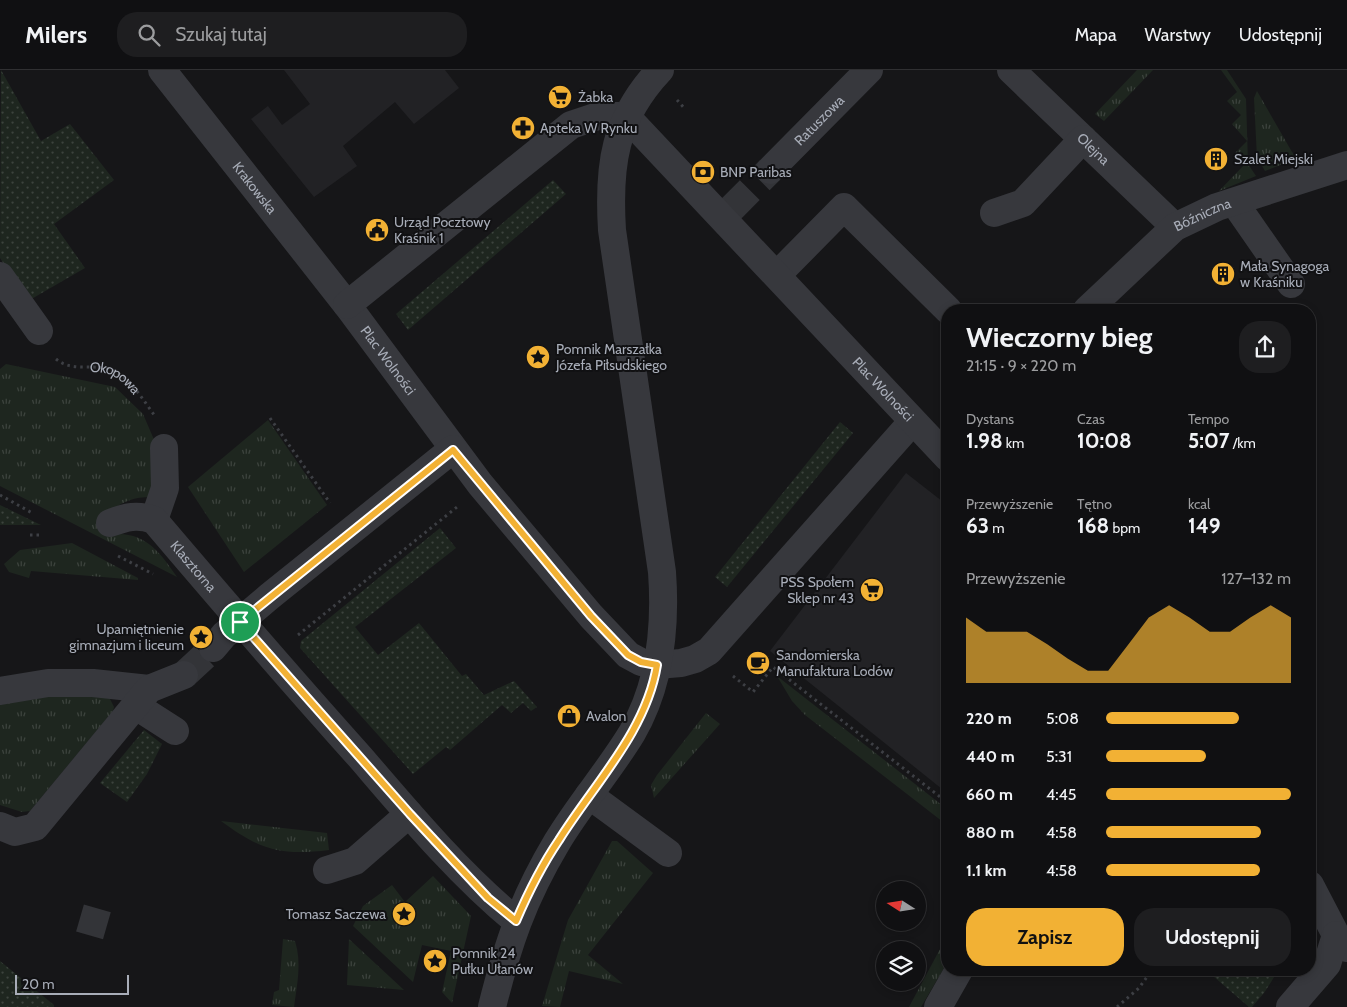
<!DOCTYPE html>
<html lang="pl">
<head>
<meta charset="utf-8">
<style>
	:root { --surface:#101012; --page:#1e1e20; --text:#f1f3f6; --muted:#9c9d9f; --line:#303032; --accent:#f2b134 }
	body { margin:0; font-family:Cabin,sans-serif; background:var(--page); color:var(--text); height:100vh; display:flex; flex-direction:column; font-size:19px; white-space:nowrap }
	* { box-sizing:border-box; margin:0 }
	p { font-size:16px; color:var(--muted) }
	.icon { flex:none; width:28px; height:28px; fill:none; stroke:currentColor; stroke-width:2; stroke-linecap:round; stroke-linejoin:round }
	.map { position:relative; flex:1; overflow:hidden }
	.sheet { position:absolute; left:941px; top:234px; width:375px; height:672px; display:flex; flex-direction:column; background:var(--surface); border-radius:20px; box-shadow:0 2px 8px #0003,0 0 0 1px var(--line) }
	.sheet>* { flex:none }
	.needle { width:32px; rotate:282deg }
	.buttons { position:absolute; left:876px; top:811px; display:grid; gap:10px }
	.buttons a { display:grid; place-items:center; width:50px; height:50px; border-radius:50%; background:var(--surface); box-shadow:0 2px 8px #0003,0 0 0 1px var(--line); font-size:25px }
	.scale { position:absolute; left:15px; bottom:12px; width:114px; box-sizing:border-box; padding-left:5px; border:2px solid #a8adb8; border-top:0; font-size:14px; line-height:18px; white-space:nowrap; color:#a8adb8; -webkit-text-stroke:4px #111113; paint-order:stroke }
	.pin { position:absolute; display:grid; place-items:center; width:42px; height:42px; color:#fff; margin:-21px; border:2px solid #fff; border-radius:50%; box-shadow:0 1px 5px #0007 }
	.round { display:grid; place-items:center; flex:none; width:52px; height:52px; border-radius:20px; background:var(--page) }
	.headline { display:flex; align-items:center; justify-content:space-between; height:85px; padding:0 25px }
	h1 { font-size:28px; font-weight:700; line-height:38px }
	.metrics { display:grid; grid-template-columns:repeat(3,1fr); gap:8px; height:85px; padding:5px 25px }
	.metrics div { display:grid; align-content:center }
	.metrics b { font-size:21px; font-weight:700 }
	.metrics small { font-size:14px; font-weight:400 }
	.metrics p { font-size:14px }
	.chart { height:140px; padding:10px 25px }
	.chart p { display:flex; justify-content:space-between }
	.chart svg { width:100%; height:90px; margin-top:5px; fill:var(--accent); opacity:.7 }
	.cta { display:flex; gap:10px; margin-top:auto; padding:10px 25px }
	.cta a { flex:1; height:58px; border-radius:20px; background:var(--accent); color:#111; font-size:20px; font-weight:700; line-height:58px; text-align:center }
	.cta a+a { background:var(--page); color:var(--text) }
	ul { padding:0 25px; list-style:none; font-size:16px }
	li { display:grid; grid-template-columns:80px 60px 1fr; align-items:center; height:38px }
	li i { height:12px; border-radius:6px; background:var(--accent) }
	header { display:flex; align-items:center; gap:30px; box-sizing:border-box; height:70px; padding:0 25px; background:var(--surface); border-bottom:1px solid var(--line) }
	header strong { font-size:24px }
	nav { display:flex; gap:28px; margin-inline-start:auto; font-size:18px }
	.search { width:350px; height:45px; background:var(--page); display:flex; align-items:center; gap:12px; box-sizing:border-box; padding:0 18px; border-radius:20px; color:var(--muted); font-size:19px }
	.map>svg:first-child { display:block }
	.built { fill:#222225 }
	.grass { fill:url(#grass-tufts) }
	.park { fill:url(#park-dots) }
	.lines { fill:none; stroke-linecap:round; stroke-linejoin:round }
	.minor-tunnel { stroke:#333438; stroke-width:28; stroke-dasharray:28 14; stroke-linecap:butt }
	.path { stroke:#3d3f44; stroke-width:3; stroke-dasharray:2.5 4; stroke-linecap:butt }
	.minor { stroke:#37383d; stroke-width:28 }
	.route-casing { stroke:#fff; stroke-width:10 }
	.route { stroke:#f2b134; stroke-width:6 }
	.labels { text-anchor:middle; stroke-width:4; stroke-linejoin:round; paint-order:stroke }
	.poi-label { font-size:14px; fill:#a8adb8; stroke:#111113; text-anchor:start }
	.street-label { font-size:14px; fill:#a8adb8; stroke:#111113 }
</style>
</head>
<body>
<header>
<strong>Milers</strong>
<div class="search"><svg class="icon" aria-label="search" viewBox="0 0 24 24"><circle cx="10" cy="10" r="6"/><path d="M15 15l6 6"/></svg>Szukaj tutaj</div>
<nav><a>Mapa</a><a>Warstwy</a><a>Udostępnij</a></nav>
</header>
<div class="map">
<svg width="1347" height="937" viewBox="0 0 1347 937">
	<defs>
		<pattern id="grass-tufts" width="24" height="20" patternUnits="userSpaceOnUse" patternTransform="scale(1.25)"><rect width="24" height="20" fill="#1e261f"/><path d="M3 7l-1-3M5 7V3M7 7l1-3M15 17l-1-3M17 17v-4M19 17l1-3" fill="none" stroke="#3c433d"/></pattern>
		<pattern id="park-dots" width="8" height="8" patternUnits="userSpaceOnUse" patternTransform="scale(1.25)"><rect width="8" height="8" fill="#1e261f"/><path d="M2 2h.1M6 6h.1" fill="none" stroke="#3c433d" stroke-width="1.8" stroke-linecap="round"/></pattern>
	</defs>
	<rect width="100%" height="100%" fill="#161618"/>
	<g class="built">
		<path d="M 284,0 L 445,0 L 459,18 L 414,54 L 395,32 L 343,76 L 357,96 L 314,127 L 251,49 L 268,36 L 282,55 L 310,34 Z"/>
		<path d="M 906,403 L 947,435 L 947,723 L 770,581 Z"/>
	</g>
	<g class="grass">
		<path d="M 1137,0 L 1153,0 L 1104,51 L 1095,44 Z"/>
		<path d="M 1221,0 L 1227,0 L 1246,29 L 1248,94 L 1256,106 L 1219,121 L 1245,94 L 1235,83 L 1247,71 L 1232,54 L 1241,45 L 1227,31 L 1237,22 Z"/>
		<path d="M 1257,21 L 1296,89 L 1265,101 L 1257,87 L 1254,28 Z"/>
		<path d="M 6,294 L 115,317 L 143,344 L 158,379 L 156,427 C 133,426 124,431 105,444 L 116,464 C 147,463 161,484 177,507 L 0,416 L 0,299 Z"/>
		<path d="M 268,350 L 327,435 L 244,502 L 188,417 Z"/>
		<path d="M 72,473 L 138,508 L 138,510 L 31,501 L 29,508 L 9,502 L 4,494 L 20,480 Z"/>
		<path d="M 777,606 L 947,739 L 947,755 L 805,645 L 792,631 Z"/>
		<path d="M 56,625 L 109,627 L 114,637 L 113,641 L 30,741 L 22,742 L 0,735 L 0,631 Z"/>
		<path d="M 706,643 L 720,654 L 654,728 L 651,715 L 657,705 Z"/>
		<path d="M 221,751 L 327,763 L 329,780 C 281,786 260,780 221,751 Z"/>
		<path d="M 612,771 L 617,771 L 653,803 L 588,885 L 623,914 L 569,901 L 560,937 L 542,936 L 568,850 Z"/>
		<path d="M 433,806 L 471,846 L 452,933 L 442,922 L 451,881 L 422,875 L 413,912 L 353,856 L 363,836 L 392,815 L 405,832 Z"/>
		<path d="M 947,866 L 947,893 L 921,937 L 909,937 Z"/>
		<path d="M 283,869 L 295,871 C 302,893 297,915 294,937 L 272,935 L 274,922 L 279,920 Z"/>
		<path d="M 349,869 L 404,920 L 347,915 Z"/>
	</g>
	<g class="park">
		<path d="M 1,0 L 41,71 L 70,54 L 114,110 L 54,154 L 85,198 L 28,231 L 0,188 Z"/>
		<path d="M 553,110 L 566,124 L 408,260 L 396,244 Z"/>
		<path d="M 840,352 L 853,363 L 727,517 L 715,507 Z"/>
		<path d="M 0,435 L 41,455 L 0,455 Z"/>
		<path d="M 440,458 L 456,478 L 355,557 L 378,585 L 419,553 L 462,606 L 466,604 L 484,625 L 514,611 L 537,637 L 531,641 L 523,633 L 511,643 L 502,635 L 450,680 L 446,677 L 413,704 L 300,578 L 301,571 Z"/>
		<path d="M 144,660 L 162,674 L 147,704 L 127,732 L 100,713 Z"/>
		<path d="M 0,891 L 54,935 L 54,937 L 0,937 Z"/>
		<path d="M 1206,900 L 1277,900 L 1278,901 L 1264,923 L 1252,937 L 1249,937 Z"/>
	</g>
	<g class="lines">
		<g class="minor-tunnel">
			<path d="M 730,140 L 770,100"/>
			<path d="M 184,605 L 213,578"/>
			<path d="M 80,848 L 118,859"/>
		</g>
		<g class="path">
			<path d="M 677,30 L 685,39"/>
			<path id="s1" d="M 56,289 C 71,302 92,294 109,299 C 129,305 143,330 155,346"/>
			<path d="M 270,348 L 330,433"/>
			<path d="M 0,425 L 34,444"/>
			<path d="M 30,465 L 42,465"/>
			<path d="M 118,486 L 153,504"/>
			<path d="M 298,565 L 457,437"/>
			<path d="M 733,606 L 753,622 L 773,597 L 948,733"/>
			<path d="M 1117,937 L 1139,918 L 1152,900"/>
		</g>
		<g class="minor">
			<path id="s2" d="M 162,0 L 347,235 L 480,414 L 591,546 L 628,585 L 641,592 L 657,595 L 681,593 L 695,589 L 709,581 L 912,352"/>
			<path id="s3" d="M 1011,0 L 1175,157"/>
			<path id="s4" d="M 770,100 L 869,0"/>
			<path d="M 1234,132 L 1291,214"/>
			<path d="M 994,143 L 1023,133 L 1083,69"/>
			<path d="M 777,205 L 844,137 L 948,240"/>
			<path d="M 0,206 L 39,261"/>
			<path id="s5" d="M 347,235 L 571,55 L 598,46 L 626,46 L 948,388"/>
			<path id="s6" d="M 1087,240 L 1175,157 L 1217,137 L 1347,95"/>
			<path d="M 154,450 L 165,418 L 164,378"/>
			<path id="s7" d="M 110,453 C 126,447 137,444 154,450 C 222,530 290,609 360,687 C 409,744 458,803 516,851"/>
			<path d="M 213,578 L 224,565 L 270,526 L 453,379"/>
			<path d="M 0,621 L 48,613 L 93,613 L 149,619"/>
			<path d="M 136,636 L 175,661"/>
			<path d="M 589,725 L 668,783"/>
			<path d="M 0,756 L 15,762 L 35,757 L 149,619 L 184,605"/>
			<path d="M 327,800 L 355,791 L 409,744"/>
			<path d="M 1310,815 L 1336,865 L 1347,878"/>
			<path d="M 492,937 C 508,873 523,829 557,772 C 579,735 609,701 632,663 C 660,615 666,557 662,502 L 612,160 C 608,95 614,49 660,0"/>
			<path d="M 938,937 L 959,900"/>
			<path d="M 1290,937 L 1327,894 L 1336,865"/>
		</g>
	</g>
	<g class="lines">
		<g class="route-casing">
			<path id="route" d="M 453,380 L 591,546 L 628,585 L 641,592 L 657,595 C 646,662 594,714 559,770 C 542,795 528,823 516,851 L 488,828 L 410,744 L 240,552 Z"/>
		</g>
		<use href="#route" class="route"/>
	</g>
	<defs>
		<g id="supermarket-disc" transform="scale(1.25)"><circle r="9.5" fill="#f2b134" stroke="#111113"/><path d="M-6-5.5h2.5l.6 2H6L4.5 2H-2.5L-4.4-4H-6ZM-1.5 3.2a1.3 1.3 0 1 0 .1 0ZM3 3.2a1.3 1.3 0 1 0 .1 0Z" fill="#111"/></g>
		<g id="pharmacy-disc" transform="scale(1.25)"><circle r="9.5" fill="#f2b134" stroke="#111113"/><path d="M-2-6h4v4h4v4h-4v4h-4v-4h-4v-4h4Z" fill="#111"/></g>
		<g id="building-disc" transform="scale(1.25)"><circle r="9.5" fill="#f2b134" stroke="#111113"/><path d="M-4-6H4V6H1V3H-1V6H-4ZM-2.5-4.3h1.7v1.8h-1.7ZM.8-4.3h1.7v1.8H.8ZM-2.5-1h1.7V.8h-1.7ZM.8-1h1.7V.8H.8Z" fill="#111"/></g>
		<g id="bank-disc" transform="scale(1.25)"><circle r="9.5" fill="#f2b134" stroke="#111113"/><path d="M-6-4H6V4H-6ZM0-2.3a2.3 2.3 0 1 0 0 4.6a2.3 2.3 0 1 0 0-4.6Z" fill="#111"/></g>
		<g id="civic-disc" transform="scale(1.25)"><circle r="9.5" fill="#f2b134" stroke="#111113"/><path d="M-.6-6.5H3V-4.5H.6V-3L4-1V1h2V6H-6V1h2V-1L-.6-3ZM-1.2 2.5V6h2.4V2.5Z" fill="#111"/></g>
		<g id="sight-disc" transform="scale(1.25)"><circle r="9.5" fill="#f2b134" stroke="#111113"/><path d="M0-6L1.8-2.2L6-1.7L2.9 1.2L3.7 5.4L0 3.3L-3.7 5.4L-2.9 1.2L-6-1.7L-1.8-2.2Z" fill="#111"/></g>
		<g id="cafe-disc" transform="scale(1.25)"><circle r="9.5" fill="#f2b134" stroke="#111113"/><path d="M-5.5-4.5H6V0H3Q3 3.5 0 3.5H-2.5Q-5.5 3.5-5.5 0ZM3-3.2v2h1.7v-2ZM-6 4.5H4V6H-6Z" fill="#111"/></g>
		<g id="shop-disc" transform="scale(1.25)"><circle r="9.5" fill="#f2b134" stroke="#111113"/><path d="M-5-2.5h2.3a2.7 3.5 0 0 1 5.4 0H5L5.5 6h-11ZM-1.5-2.5h3a1.5 2.3 0 0 0-3 0Z" fill="#111"/></g>
	</defs>
	<g fill-rule="evenodd">
		<use href="#supermarket-disc" x="560" y="27"/>
		<use href="#pharmacy-disc" x="523" y="58"/>
		<use href="#building-disc" x="1216" y="89"/>
		<use href="#bank-disc" x="703" y="102"/>
		<use href="#civic-disc" x="377" y="160"/>
		<use href="#building-disc" x="1223" y="204"/>
		<use href="#sight-disc" x="538" y="287"/>
		<use href="#supermarket-disc" x="872" y="520"/>
		<use href="#sight-disc" x="201" y="567"/>
		<use href="#cafe-disc" x="758" y="593"/>
		<use href="#shop-disc" x="569" y="646"/>
		<use href="#sight-disc" x="404" y="844"/>
		<use href="#sight-disc" x="435" y="891"/>
	</g>
	<g class="labels">
		<g class="poi-label">
			<text x="578" y="32">Żabka</text>
			<text x="540" y="63">Apteka W Rynku</text>
			<text x="1234" y="94">Szalet Miejski</text>
			<text x="720" y="107">BNP Paribas</text>
			<text x="394" y="157">Urząd Pocztowy<tspan x="394" dy="16">Kraśnik 1</tspan></text>
			<text x="1240" y="201">Mała Synagoga<tspan x="1240" dy="16">w Kraśniku</tspan></text>
			<text x="556" y="284">Pomnik Marszałka<tspan x="556" dy="16">Józefa Piłsudskiego</tspan></text>
			<text x="854" y="517" text-anchor="end">PSS Społem<tspan x="854" dy="16">Sklep nr 43</tspan></text>
			<text x="184" y="564" text-anchor="end">Upamiętnienie<tspan x="184" dy="16">gimnazjum i liceum</tspan></text>
			<text x="776" y="590">Sandomierska<tspan x="776" dy="16">Manufaktura Lodów</tspan></text>
			<text x="586" y="651">Avalon</text>
			<text x="386" y="849" text-anchor="end">Tomasz Saczewa</text>
			<text x="452" y="888">Pomnik 24<tspan x="452" dy="16">Pułku Ułanów</tspan></text>
		</g>
		<g class="street-label">
			<text dy="5" stroke="none"><textPath href="#s4" startOffset="70">Ratuszowa</textPath></text>
			<text dy="5" stroke="none"><textPath href="#s3" startOffset="114">Olejna</textPath></text>
			<text dy="5" stroke="none"><textPath href="#s2" startOffset="150">Krakowska</textPath></text>
			<text dy="5" stroke="none"><textPath href="#s6" startOffset="151">Bóźniczna</textPath></text>
			<text dy="5" stroke="none"><textPath href="#s2" startOffset="368">Plac Wolności</textPath></text>
			<text dy="5" stroke="none"><textPath href="#s1" startOffset="64">Okopowa</textPath></text>
			<text dy="5" stroke="none"><textPath href="#s5" startOffset="719">Plac Wolności</textPath></text>
			<text dy="5" stroke="none"><textPath href="#s7" startOffset="106">Klasztorna</textPath></text>
		</g>
	</g>
</svg>
<div class="buttons">
<a><svg class="needle" viewBox="-14 -14 28 28"><path d="M0-13l5 13h-10z" fill="#e53935"/><path d="M0 13l5-13h-10z" fill="#9c9d9f"/></svg></a>
<a><svg class="icon" aria-label="layers" viewBox="0 0 24 24"><path d="M12 4l9 5-9 5-9-5zM3 14l9 5 9-5"/></svg></a>
</div>
<div class="scale">20 m</div>
<div class="pin" style="left:240px;top:552px;background:#1e9e55"><svg class="icon" aria-label="arrive" viewBox="0 0 24 24"><path d="M6 21V4h12l-3 4 3 4H6"/></svg></div>
<section class="sheet">
<div class="headline"><div><h1>Wieczorny bieg</h1><p>21:15 · 9 × 220 m</p></div><a class="round"><svg class="icon" aria-label="share" viewBox="0 0 24 24"><path d="M12 15V3M7 8l5-5 5 5M5 13v7h14v-7"/></svg></a></div>
<div class="metrics">
<div><p>Dystans</p><b>1.98<small> km</small></b></div>
<div><p>Czas</p><b>10:08</b></div>
<div><p>Tempo</p><b>5:07<small> /km</small></b></div>
</div>
<div class="metrics">
<div><p>Przewyższenie</p><b>63<small> m</small></b></div>
<div><p>Tętno</p><b>168<small> bpm</small></b></div>
<div><p>kcal</p><b>149</b></div>
</div>
<div class="chart"><p><span>Przewyższenie</span>127–132 m</p>
<svg viewBox="0 0 160 44" preserveAspectRatio="none"><path d="M0 44V12L10 19L20 19L30 19L40 25L50 32L60 38L70 38L80 25L90 12L100 6L110 12L120 19L130 19L140 12L150 6L160 12V44z"/></svg>
</div>
<ul>
<li><b>220 m</b>5:08<i style="width:72%"></i></li>
<li><b>440 m</b>5:31<i style="width:54%"></i></li>
<li><b>660 m</b>4:45<i style="width:100%"></i></li>
<li><b>880 m</b>4:58<i style="width:84%"></i></li>
<li><b>1.1 km</b>4:58<i style="width:83%"></i></li>
</ul>
<div class="cta"><a>Zapisz</a><a>Udostępnij</a></div>
</section>
</div>
</body>
</html>
